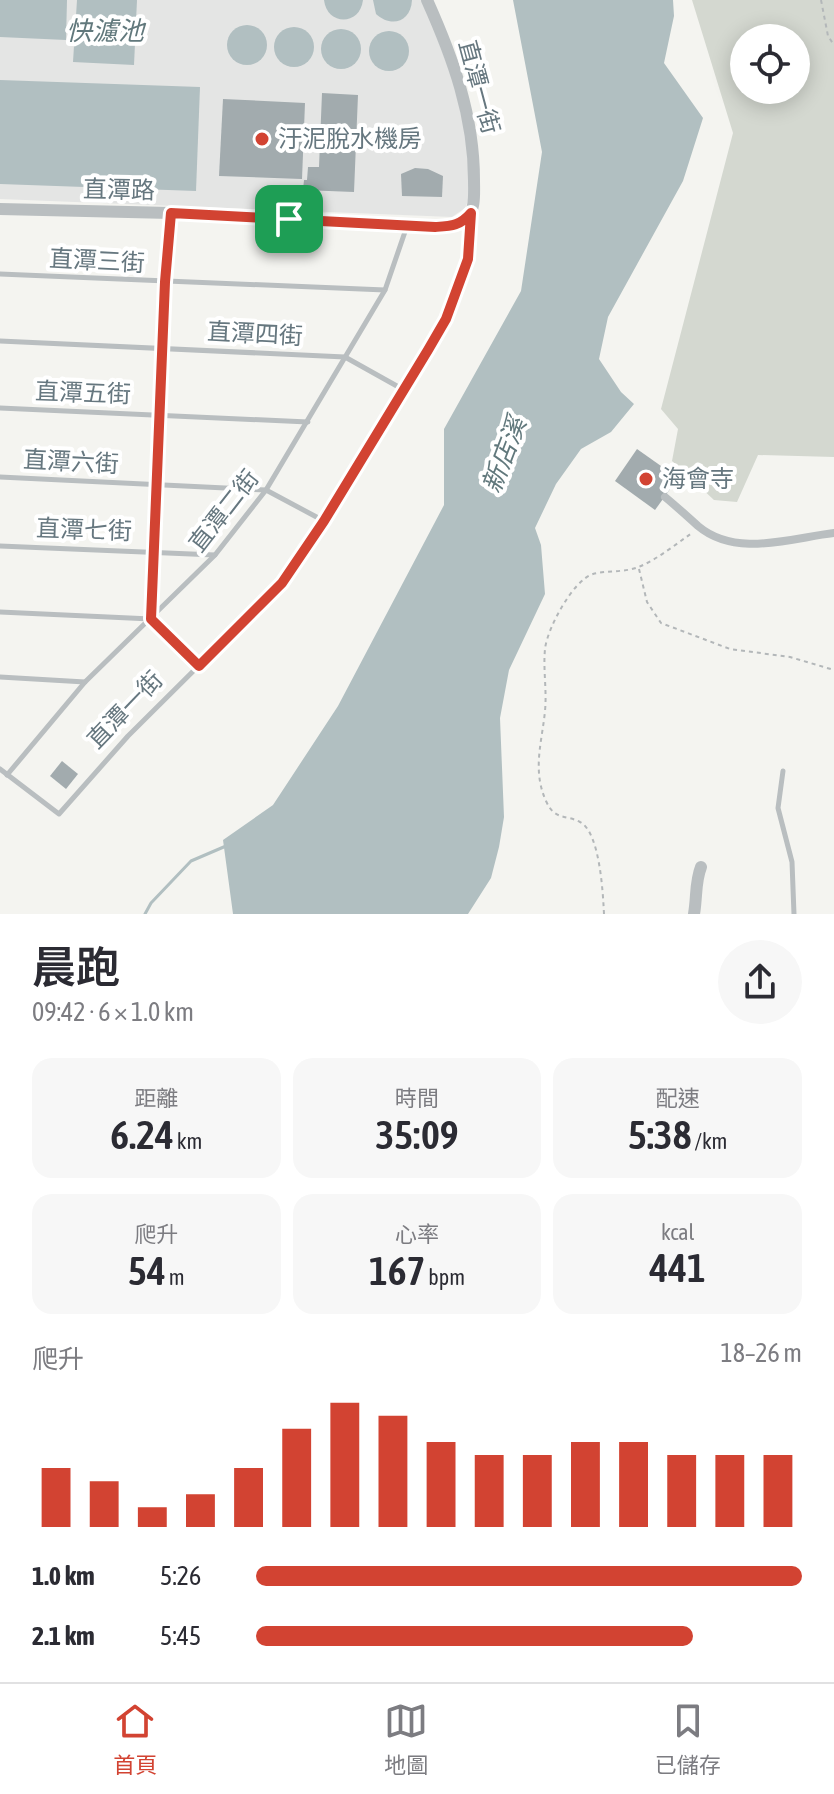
<!DOCTYPE html>
<html lang="zh-TW">
<head>
<meta charset="utf-8">
<style>
	:root { --surface:#fff; --page:#f7f7f7; --text:#2b2b33; --muted:#7c7c81; --line:#e1e1e2; --accent:#d24332 }
	body { margin:0; font-family:"Asap Condensed","Noto Sans TC",sans-serif; background:var(--page); color:var(--text); height:100vh; display:flex; flex-direction:column; font-size:30px; white-space:nowrap }
	* { box-sizing:border-box; margin:0 }
	p { font-size:26px; color:var(--muted) }
	.icon { flex:none; width:44px; height:44px; fill:none; stroke:currentColor; stroke-width:2; stroke-linecap:round; stroke-linejoin:round }
	.map { position:relative; height:914px; overflow:hidden }
	.panel { display:flex; flex-direction:column; background:var(--surface); flex:1 }
	.panel>* { flex:none }
	.fabs { position:absolute; left:730px; top:24px; display:grid; gap:16px }
	.fabs a { display:grid; place-items:center; width:80px; height:80px; border-radius:50%; background:var(--surface); box-shadow:0 4px 20px #0003; font-size:40px }
	.pin { position:absolute; display:grid; place-items:center; width:68px; height:68px; color:#fff; margin:-34px; border-radius:16px; box-shadow:0 4px 12px #0006 }
	.round { display:grid; place-items:center; flex:none; width:84px; height:84px; border-radius:42px; background:var(--page) }
	.overview { display:flex; align-items:center; justify-content:space-between; height:136px; padding:0 32px }
	h1 { font-size:44px; font-weight:600; line-height:60px }
	.figures { display:grid; grid-template-columns:repeat(3,1fr); gap:12px; height:136px; padding:8px 32px }
	.figures div { display:grid; align-content:center; border-radius:20px; background:var(--page); text-align:center }
	.figures b { font-size:40px; font-weight:600 }
	.figures small { font-size:22px; font-weight:400 }
	.figures p { font-size:22px }
	.chart { height:224px; padding:16px 32px }
	.chart p { display:flex; justify-content:space-between }
	.chart svg { width:100%; height:144px; margin-top:8px; stroke:var(--accent); stroke-width:6 }
	ul { padding:0 32px; list-style:none; font-size:26px }
	li { display:grid; grid-template-columns:128px 96px 1fr; align-items:center; height:60px }
	li i { height:20px; border-radius:10px; background:var(--accent) }
	.menu { display:flex; justify-content:space-around; align-items:center; height:112px; border-top:2px solid var(--line); background:var(--surface); font-size:22px; color:var(--muted) }
	.menu a { display:grid; justify-items:center; gap:4px }
	.menu .active { color:var(--accent) }
	.map>svg:first-child { display:block }
	.built { fill:#e4e5e4 }
	.green { fill:#d4d8d0; fill-rule:evenodd }
	.water { fill:#b1bfc1 }
	.lines { fill:none; stroke-linecap:round; stroke-linejoin:round }
	.stream { stroke:#b1bfc1; stroke-width:3 }
	.building { fill:#a2abae }
	.path { stroke:#b3b7b9; stroke-width:2; stroke-dasharray:4 4; stroke-linecap:butt }
	.service { stroke:#b9bec0; stroke-width:5 }
	.minor { stroke:#b9bec0; stroke-width:8 }
	.tertiary { stroke:#b9bec0; stroke-width:12 }
	.route-casing { stroke:#fff; stroke-width:16 }
	.route { stroke:#d24332; stroke-width:10 }
	.poi-dot { fill:#d24332; stroke:#fff; stroke-width:3 }
	.labels { text-anchor:middle; stroke-width:8; stroke-linejoin:round; paint-order:stroke }
	.street-label { font-size:24px; fill:#66777f; stroke:#fff }
	.poi-label { font-size:24px; fill:#66777f; stroke:#fff; text-anchor:start }
	.water-label { font-size:26px; font-style:italic; fill:#61787c; stroke:#fff }
</style>
</head>
<body>
<div class="map">
<svg width="834" height="914" viewBox="0 0 834 914">
	<rect width="100%" height="100%" fill="#f4f4f0"/>
	<path class="built" d="M 0,0 L 423,0 L 456,89 L 466,138 L 470,196 L 465,208 L 452,217 L 0,199 Z"/>
	<path class="green" d="M 692,0 L 834,0 L 834,457 L 758,455 L 737,502 L 714,500 L 672,461 L 678,429 L 661,409 L 733,133 ZM 744,38 L 796,38 L 796,90 L 744,90 Z"/>
	<g class="water">
		<path d="M 0,0 L 67,0 L 66,40 L 0,37 Z"/>
		<path d="M 77,0 L 137,0 L 134,65 L 73,62 Z"/>
		<path d="M 324,0 L 363,0 C 360,26 327,26 324,0 Z"/>
		<path d="M 373,0 L 412,0 C 411,22 391,28 376,14 Z"/>
		<path d="M 513,0 L 673,0 L 674,16 L 664,63 L 703,118 L 683,181 L 608,317 L 599,359 L 621,392 L 634,404 L 611,432 L 581,449 L 556,484 L 535,528 L 541,545 L 545,594 L 509,670 L 500,718 L 504,817 L 499,847 L 491,878 L 468,914 L 233,914 L 223,840 L 273,805 L 338,706 L 444,505 L 444,429 L 521,291 L 542,152 Z"/>
		<circle cx="247" cy="45" r="20"/>
		<circle cx="294" cy="47" r="20"/>
		<circle cx="341" cy="49" r="20"/>
		<circle cx="389" cy="51" r="20"/>
		<path d="M 0,80 L 200,87 L 196,191 L 0,184 Z"/>
	</g>
	<g class="lines">
		<path class="stream" d="M 145,914 L 151,903 L 191,861 L 226,846"/>
	</g>
	<g class="building">
		<path d="M 322,93 L 358,95 L 354,192 L 303,190 L 304,180 L 307,180 L 308,167 L 319,167 Z"/>
		<path d="M 223,99 L 305,103 L 302,179 L 219,176 Z"/>
		<path d="M 415,168 L 428,169 L 443,176 L 442,197 L 402,196 L 401,174 Z"/>
		<path d="M 637,449 L 678,478 L 655,510 L 615,481 Z"/>
		<path d="M 62,761 L 78,774 L 66,789 L 50,776 Z"/>
	</g>
	<g class="lines">
		<g class="path">
			<path d="M 821,0 L 828,36 L 834,45"/>
			<path d="M 639,569 L 647,602 L 661,623 L 730,649 L 790,657 L 834,670"/>
			<path d="M 604,914 C 603,894 600,832 580,822 C 565,814 555,821 546,801 C 532,770 542,742 545,711 C 547,690 543,670 545,649 C 547,629 573,580 593,574 C 608,570 626,573 641,566 C 659,558 676,544 692,533"/>
		</g>
		<g class="service">
			<path d="M 0,274 L 385,290"/>
			<path d="M 0,341 L 345,357 L 404,390"/>
			<path d="M 0,408 L 308,422"/>
			<path d="M 0,477 L 266,490 L 324,521"/>
			<path d="M 0,546 L 215,555"/>
			<path d="M 0,612 L 151,619 L 199,666"/>
			<path d="M 151,619 L 165,282 L 171,214"/>
			<path d="M 0,677 L 85,682"/>
			<path d="M 0,769 L 59,814 L 128,736 L 282,583 L 299,559 L 446,319 L 468,259 L 471,219"/>
			<path d="M 783,771 L 778,808 L 792,862 L 794,914"/>
			<path d="M 7,775 L 85,682 L 215,555 L 266,490 L 385,290 L 407,226"/>
		</g>
		<path class="minor" d="M 665,497 C 676,506 687,516 698,526 C 736,558 791,538 834,533"/>
		<g class="tertiary">
			<path d="M 0,209 L 171,213 L 435,227 C 445,226 456,228 465,221 C 476,211 474,193 474,180 C 474,116 453,58 427,0"/>
			<path d="M 694,914 C 697,897 695,882 701,867"/>
		</g>
	</g>
	<g class="lines">
		<g class="route-casing">
			<path id="route" d="M 171,213 L 435,227 C 451,226 460,226 471,213 L 468,259 L 446,319 L 428,350 L 324,521 L 282,583 L 199,666 L 151,619 L 165,282 Z"/>
		</g>
		<use href="#route" class="route"/>
	</g>
	<g class="poi-dot">
		<circle cx="262" cy="139" r="8"/>
		<circle cx="646" cy="479" r="8"/>
	</g>
	<g class="labels">
		<g class="street-label">
			<text transform="translate(479 87) rotate(75)" y="8">直潭一街</text>
			<text transform="translate(119 190) rotate(1)" y="8">直潭路</text>
			<text transform="translate(97 261) rotate(3)" y="8">直潭三街</text>
			<text transform="translate(255 334) rotate(3)" y="8">直潭四街</text>
			<text transform="translate(83 393) rotate(2)" y="8">直潭五街</text>
			<text transform="translate(71 462) rotate(3)" y="8">直潭六街</text>
			<text transform="translate(224 511) rotate(-52)" y="8">直潭二街</text>
			<text transform="translate(84 530) rotate(2)" y="8">直潭七街</text>
			<text transform="translate(125 710) rotate(-46)" y="8">直潭一街</text>
		</g>
		<g class="poi-label">
			<text x="278" y="147">汙泥脫水機房</text>
			<text x="662" y="487">海會寺</text>
		</g>
		<g class="water-label">
			<text x="105" y="40">快濾池</text>
			<text transform="translate(504 455) rotate(-69)" y="9">新店溪</text>
		</g>
	</g>
</svg>
<div class="fabs">
<a><svg class="icon" aria-label="locate" viewBox="0 0 24 24"><circle cx="12" cy="12" r="6"/><path d="M12 2v4M12 18v4M2 12h4M18 12h4"/></svg></a>
</div>
<div class="pin" style="left:289px;top:219px;background:#1e9e55"><svg class="icon" aria-label="arrive" viewBox="0 0 24 24"><path d="M6 21V4h12l-3 4 3 4H6"/></svg></div>
</div>
<section class="panel">
<div class="overview"><div><h1>晨跑</h1><p>09:42 · 6 × 1.0 km</p></div><a class="round"><svg class="icon" aria-label="share" viewBox="0 0 24 24"><path d="M12 15V3M7 8l5-5 5 5M5 13v7h14v-7"/></svg></a></div>
<div class="figures">
<div><p>距離</p><b>6.24<small> km</small></b></div>
<div><p>時間</p><b>35:09</b></div>
<div><p>配速</p><b>5:38<small> /km</small></b></div>
</div>
<div class="figures">
<div><p>爬升</p><b>54<small> m</small></b></div>
<div><p>心率</p><b>167<small> bpm</small></b></div>
<div><p>kcal</p><b>441</b></div>
</div>
<div class="chart"><p><span>爬升</span>18–26 m</p>
<svg viewBox="0 0 160 44" preserveAspectRatio="none"><path d="M5 44V26M15 44V30M25 44V38M35 44V34M45 44V26M55 44V14M65 44V6M75 44V10M85 44V18M95 44V22M105 44V22M115 44V18M125 44V18M135 44V22M145 44V22M155 44V22"/></svg>
</div>
<ul>
<li><b>1.0 km</b>5:26<i style="width:100%"></i></li>
<li><b>2.1 km</b>5:45<i style="width:80%"></i></li>
</ul>
</section>
<nav class="menu">
<a class="active"><svg class="icon" aria-label="home" viewBox="0 0 24 24"><path d="M3 11l9-7 9 7M6 9v11h12V9"/></svg>首頁</a>
<a><svg class="icon" aria-label="map" viewBox="0 0 24 24"><path d="M3 6l6-2 6 2 6-2v14l-6 2-6-2-6 2zM9 4v14M15 6v14"/></svg>地圖</a>
<a><svg class="icon" aria-label="saved" viewBox="0 0 24 24"><path d="M7 4h10v16l-5-4-5 4z"/></svg>已儲存</a>
</nav>
</body>
</html>
